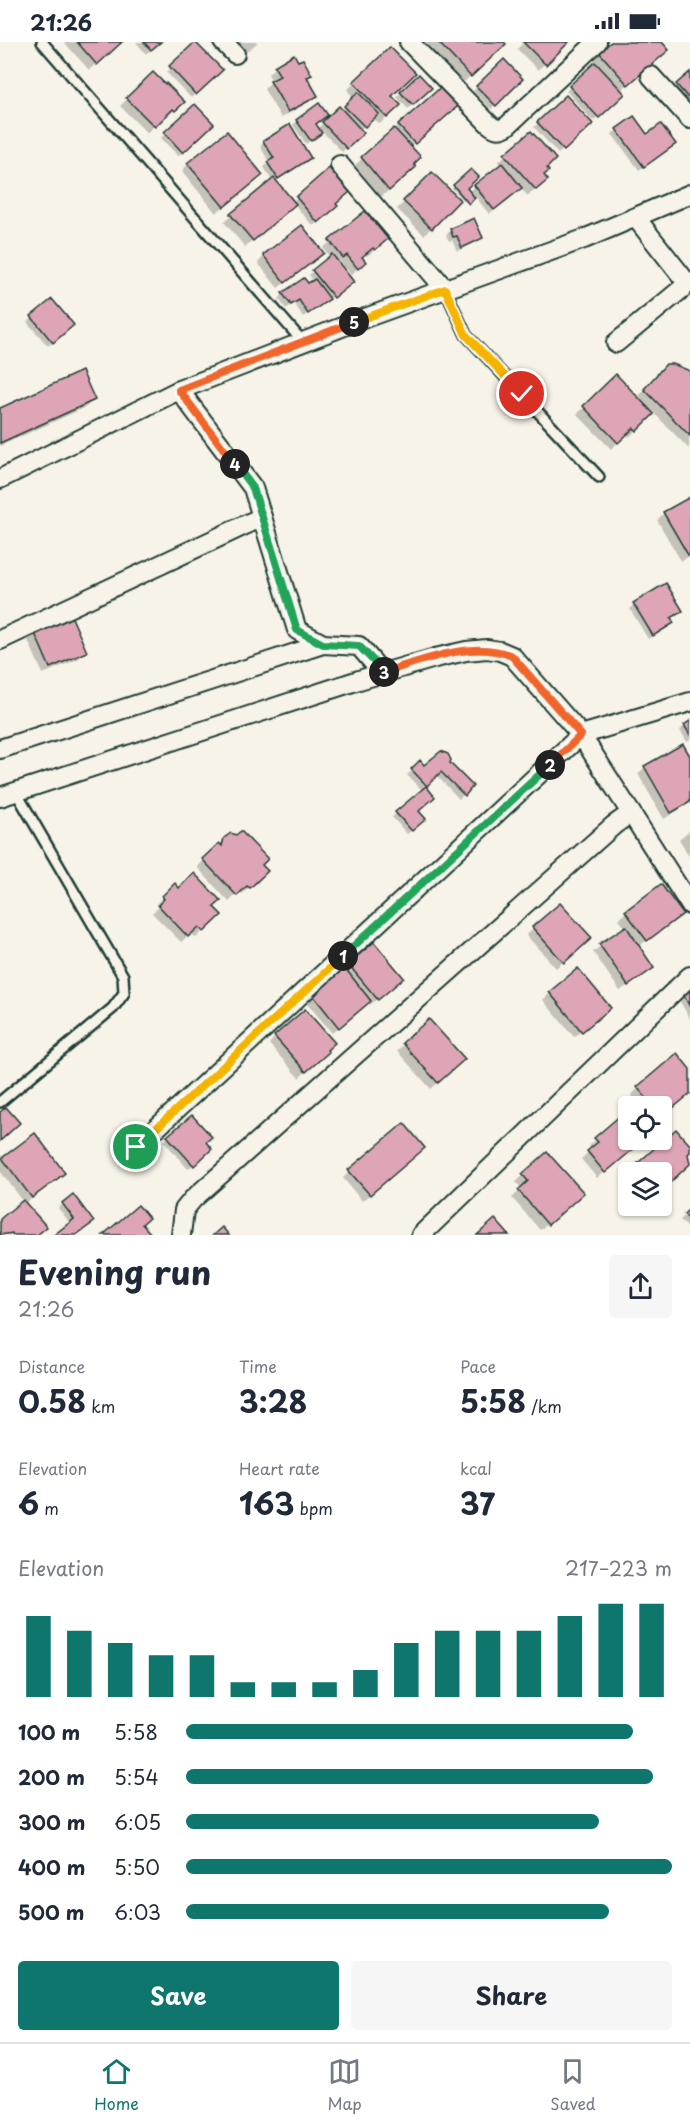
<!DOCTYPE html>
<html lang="en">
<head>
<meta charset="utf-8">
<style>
	:root { --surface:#fff; --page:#f6f6f7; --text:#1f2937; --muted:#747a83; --line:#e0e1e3; --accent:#0f766e }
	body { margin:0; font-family:"Playpen Sans",sans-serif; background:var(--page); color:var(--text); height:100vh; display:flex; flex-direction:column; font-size:22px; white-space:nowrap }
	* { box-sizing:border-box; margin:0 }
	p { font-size:20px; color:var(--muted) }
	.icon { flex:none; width:33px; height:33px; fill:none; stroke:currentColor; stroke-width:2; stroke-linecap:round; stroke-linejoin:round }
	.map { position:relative; height:1193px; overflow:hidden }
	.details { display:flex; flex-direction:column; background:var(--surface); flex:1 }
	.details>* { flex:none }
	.buttons { position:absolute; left:618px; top:1054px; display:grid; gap:12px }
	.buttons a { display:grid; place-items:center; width:54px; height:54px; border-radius:6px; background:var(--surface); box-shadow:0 2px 4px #0004; font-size:30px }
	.pin { position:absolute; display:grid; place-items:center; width:51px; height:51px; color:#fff; margin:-26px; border:3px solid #fff; border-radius:50%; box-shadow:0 2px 6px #0007 }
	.km { position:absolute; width:30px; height:30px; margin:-15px; border-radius:50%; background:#222; color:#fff; font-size:16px; line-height:30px; text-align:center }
	.round { display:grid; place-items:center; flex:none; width:63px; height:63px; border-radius:6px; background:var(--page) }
	.head { display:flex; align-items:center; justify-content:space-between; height:102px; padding:0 18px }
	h1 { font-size:33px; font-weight:700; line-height:45px }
	.stats { display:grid; grid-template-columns:repeat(3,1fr); gap:9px; height:102px; padding:6px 18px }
	.stats div { display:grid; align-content:center }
	.stats b { font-size:30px; font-weight:700 }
	.stats small { font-size:16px; font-weight:400 }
	.stats p { font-size:16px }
	.chart { height:168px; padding:12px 18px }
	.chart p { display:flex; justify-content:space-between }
	.chart svg { width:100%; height:108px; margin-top:6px; stroke:var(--accent); stroke-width:6 }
	.cta { display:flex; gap:12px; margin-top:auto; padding:12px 18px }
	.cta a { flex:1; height:69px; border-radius:6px; background:var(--accent); color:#fff; font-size:24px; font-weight:700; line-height:69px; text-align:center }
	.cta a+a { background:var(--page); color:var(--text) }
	ul { padding:0 18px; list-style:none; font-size:20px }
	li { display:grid; grid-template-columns:96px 72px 1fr; align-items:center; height:45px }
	li i { height:15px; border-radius:8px; background:var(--accent) }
	.status { display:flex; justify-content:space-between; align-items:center; height:42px; padding:0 30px; background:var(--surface); direction:ltr }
	.status svg { height:16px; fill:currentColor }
	.dock { display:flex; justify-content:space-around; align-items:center; height:84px; border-top:2px solid var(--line); background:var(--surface); font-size:16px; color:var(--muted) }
	.dock a { display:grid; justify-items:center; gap:3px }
	.dock .selected { color:var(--accent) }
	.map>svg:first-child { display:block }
	.shadow { fill:#0003 }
	.building { fill:#dea5b6; stroke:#1f3d34; stroke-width:1.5 }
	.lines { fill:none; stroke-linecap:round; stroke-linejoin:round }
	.lane-casing { stroke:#1f3d34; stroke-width:14 }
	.street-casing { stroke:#1f3d34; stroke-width:22 }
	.lane { stroke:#f7f3e8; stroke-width:9 }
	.street { stroke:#f7f3e8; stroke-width:18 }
	.split-1-casing { stroke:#fff; stroke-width:12 }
	.split-2-casing { stroke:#fff; stroke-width:12 }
	.split-3-casing { stroke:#fff; stroke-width:12 }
	.split-4-casing { stroke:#fff; stroke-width:12 }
	.split-5-casing { stroke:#fff; stroke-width:12 }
	.split-6-casing { stroke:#fff; stroke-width:12 }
	.split-1 { stroke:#f5b400; stroke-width:8 }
	.split-2 { stroke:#22a559; stroke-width:8 }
	.split-3 { stroke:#f0652b; stroke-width:8 }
	.split-4 { stroke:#22a559; stroke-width:8 }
	.split-5 { stroke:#f0652b; stroke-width:8 }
	.split-6 { stroke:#f5b400; stroke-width:8 }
</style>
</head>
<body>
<div class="status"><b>21:26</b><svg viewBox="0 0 49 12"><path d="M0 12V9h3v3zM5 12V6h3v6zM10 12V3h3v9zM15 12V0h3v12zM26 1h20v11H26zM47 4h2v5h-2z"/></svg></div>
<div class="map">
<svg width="690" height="1193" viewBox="0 0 690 1193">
	<rect width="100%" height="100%" fill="#f7f3e8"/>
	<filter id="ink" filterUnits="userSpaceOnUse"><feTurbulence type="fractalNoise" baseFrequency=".0167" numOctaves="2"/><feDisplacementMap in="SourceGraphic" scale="12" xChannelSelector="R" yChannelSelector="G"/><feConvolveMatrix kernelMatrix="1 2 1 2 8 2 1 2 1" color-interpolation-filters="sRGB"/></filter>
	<g filter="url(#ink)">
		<g class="shadow">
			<path d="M 64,0 L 120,0 L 89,28 Z"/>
			<path d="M 136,0 L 160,0 L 146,12 Z"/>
			<path d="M 235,0 L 258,0 L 245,11 Z"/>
			<path d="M 425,0 L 502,0 L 504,2 L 463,41 Z"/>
			<path d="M 524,0 L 567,0 L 538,28 L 517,7 Z"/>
			<path d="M 613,0 L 660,0 L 660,15 L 620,49 L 623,52 L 593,79 L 566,49 L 596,21 L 594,17 Z"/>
			<path d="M 196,1 L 221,28 L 191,56 L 166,30 Z"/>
			<path d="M 390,7 L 390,54 L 399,63 L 380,82 L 373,76 L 360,88 L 362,91 L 342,110 L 322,89 L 306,102 L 293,83 L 297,79 L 314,83 L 317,87 L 339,66 L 341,68 L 354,56 L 347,48 Z"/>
			<path d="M 504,19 L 521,37 L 491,67 L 473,49 Z"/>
			<path d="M 275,25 L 310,32 L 306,36 L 316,53 L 309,60 L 281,76 L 264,47 L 272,39 L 268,32 Z"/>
			<path d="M 153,32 L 183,60 L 167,75 L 165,73 L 147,91 L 120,64 Z"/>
			<path d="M 690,32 L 690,73 L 670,50 Z"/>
			<path d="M 419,34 L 430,46 L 408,67 L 397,55 Z"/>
			<path d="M 440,47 L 451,68 L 410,105 L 407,132 L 381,155 L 355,123 Z"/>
			<path d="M 566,55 L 591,82 L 558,112 L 534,85 Z"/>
			<path d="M 195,64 L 212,82 L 178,114 L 161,96 Z"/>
			<path d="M 634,76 L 647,94 L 669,106 L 639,128 L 612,92 Z"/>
			<path d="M 531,91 L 545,126 L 539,144 L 528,154 L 520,146 L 489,172 L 475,154 L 467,162 L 452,146 L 471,129 L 465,146 L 468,150 L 501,123 L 498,120 Z"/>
			<path d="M 264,100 L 309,116 L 275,139 L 292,160 L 297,156 L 334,162 L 332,168 L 313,184 L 294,162 L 245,205 L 224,180 L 272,139 L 264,125 L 269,120 L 260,104 Z"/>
			<path d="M 188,122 L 254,140 L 216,171 L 182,129 Z"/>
			<path d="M 432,132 L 458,158 L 424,193 L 397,167 Z"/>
			<path d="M 365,171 L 380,204 L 367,214 L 365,212 L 360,216 L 364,220 L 351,233 L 339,218 L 337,221 L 347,244 L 303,275 L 294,261 L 286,267 L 279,257 L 283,252 L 314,240 L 309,233 L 330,215 L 323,206 Z"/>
			<path d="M 451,188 L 481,196 L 477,200 L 457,209 L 452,198 L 449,199 L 446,193 Z"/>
			<path d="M 264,214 L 315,217 L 278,246 L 258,221 Z"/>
			<path d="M 51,259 L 68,288 L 48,304 L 27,280 Z"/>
			<path d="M 690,330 L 689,407 L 654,371 L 629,395 L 627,391 L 611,407 L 577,372 L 616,334 L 637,356 L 660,331 Z"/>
			<path d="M 93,358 L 86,365 L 0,404 L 0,368 Z"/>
			<path d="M 690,456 L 690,514 L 681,519 L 657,478 L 664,471 Z"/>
			<path d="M 634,562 L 681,569 L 670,577 L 672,581 L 668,585 L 648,597 L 630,567 Z"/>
			<path d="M 34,589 L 85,610 L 78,617 L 43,632 L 27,596 Z"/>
			<path d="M 690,680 L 690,698 L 687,700 L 680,688 Z"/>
			<path d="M 690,717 L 690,761 L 664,777 L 638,732 L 645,725 Z"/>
			<path d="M 420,721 L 424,725 L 448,721 L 471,745 L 459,757 L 436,733 L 424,744 L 433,755 L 417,770 L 419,782 L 407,792 L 392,775 L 423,749 L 407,733 Z"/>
			<path d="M 690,788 L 690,816 L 679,797 Z"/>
			<path d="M 225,797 L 266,829 L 242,852 L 240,849 L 229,860 L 197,825 Z"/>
			<path d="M 175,843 L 179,848 L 212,865 L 220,873 L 196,896 L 191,891 L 181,900 L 152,871 L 159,865 L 156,862 Z"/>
			<path d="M 661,844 L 681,872 L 638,905 L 652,926 L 620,949 L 593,910 L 625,886 L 619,877 L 626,870 Z"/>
			<path d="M 559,863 L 583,903 L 556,926 L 526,893 Z"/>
			<path d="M 374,902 L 395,942 L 370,963 L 368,961 L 332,991 L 306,960 Z"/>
			<path d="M 690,947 L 690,977 L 678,956 Z"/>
			<path d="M 550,951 L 602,973 L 574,995 L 543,958 Z"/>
			<path d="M 275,995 L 326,1008 L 320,1017 L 299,1036 L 269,1002 Z"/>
			<path d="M 404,1002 L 456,1024 L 431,1047 L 397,1009 Z"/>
			<path d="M 677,1013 L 690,1029 L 690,1052 L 662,1076 L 662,1065 L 641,1065 L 631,1053 Z"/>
			<path d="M 622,1075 L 628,1082 L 628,1098 L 635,1105 L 597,1136 L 581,1117 L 592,1107 L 589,1104 Z"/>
			<path d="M 169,1095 L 205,1101 L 210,1107 L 188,1127 L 164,1099 Z"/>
			<path d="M 547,1112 L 575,1158 L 540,1188 L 512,1156 L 522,1147 L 516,1140 Z"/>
			<path d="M 416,1113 L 362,1159 L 343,1136 L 350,1129 Z"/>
			<path d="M 3,1117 L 56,1138 L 25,1162 L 37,1193 L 0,1193 L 0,1179 L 23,1159 L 0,1129 L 0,1120 Z"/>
			<path d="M 628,1132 L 628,1143 L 623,1137 Z"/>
			<path d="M 73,1154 L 92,1179 L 70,1181 L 58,1166 Z"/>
			<path d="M 690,1168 L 690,1188 L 680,1178 Z"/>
		</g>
		<g class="building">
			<path d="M 77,0 L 122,0 L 97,23 Z"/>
			<path d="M 144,0 L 161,0 L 151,8 Z"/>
			<path d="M 195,0 L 223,28 L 196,53 L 169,24 Z"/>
			<path d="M 438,0 L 504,0 L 506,2 L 471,35 Z"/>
			<path d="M 523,0 L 569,0 L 546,23 Z"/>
			<path d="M 611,0 L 662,0 L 669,8 L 628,43 L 599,10 Z"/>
			<path d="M 390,5 L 416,31 L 392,54 L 401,63 L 387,76 L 353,40 Z"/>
			<path d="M 294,12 L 298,19 L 303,17 L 312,33 L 307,35 L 318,54 L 288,70 L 270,39 L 280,34 L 274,24 Z"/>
			<path d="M 504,17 L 523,37 L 496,64 L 476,44 Z"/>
			<path d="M 595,20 L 625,52 L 599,76 L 569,44 Z"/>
			<path d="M 153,30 L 165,42 L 166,41 L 185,60 L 175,69 L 173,67 L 155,85 L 126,56 Z"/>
			<path d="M 690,30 L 690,58 L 676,42 Z"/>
			<path d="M 419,32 L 432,46 L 413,63 L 400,50 Z"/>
			<path d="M 441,45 L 458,64 L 415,102 L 398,83 Z"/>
			<path d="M 358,50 L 379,72 L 365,85 L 344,64 Z"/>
			<path d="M 566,53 L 593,82 L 564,109 L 537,80 Z"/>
			<path d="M 319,61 L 328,73 L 316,82 L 322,91 L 311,99 L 296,78 Z"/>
			<path d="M 195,62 L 214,82 L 183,111 L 164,90 Z"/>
			<path d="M 339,64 L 364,91 L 347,107 L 322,80 Z"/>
			<path d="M 634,74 L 647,92 L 661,82 L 676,102 L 644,125 L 616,87 Z"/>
			<path d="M 290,82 L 311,116 L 278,137 L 267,120 L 274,116 L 263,99 Z"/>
			<path d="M 394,86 L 421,115 L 414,122 L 416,125 L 389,149 L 361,115 Z"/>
			<path d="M 227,89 L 263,133 L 224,165 L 187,121 Z"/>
			<path d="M 531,89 L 556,117 L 547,126 L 549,129 L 544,133 L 548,138 L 536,148 L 504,112 Z"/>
			<path d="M 502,121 L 522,146 L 494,168 L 474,143 Z"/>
			<path d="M 329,126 L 350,150 L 336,162 L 338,164 L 318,181 L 296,155 Z"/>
			<path d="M 471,127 L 479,135 L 467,146 L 475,156 L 469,162 L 453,143 Z"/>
			<path d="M 432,130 L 460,158 L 432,187 L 403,159 Z"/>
			<path d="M 274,136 L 296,162 L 253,199 L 230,172 Z"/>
			<path d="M 365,169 L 388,197 L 375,208 L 373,206 L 362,215 L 366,220 L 358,227 L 347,213 L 343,216 L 329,198 Z"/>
			<path d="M 474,176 L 483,196 L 462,206 L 457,194 L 453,195 L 450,187 Z"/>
			<path d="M 302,183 L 324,211 L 285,241 L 263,213 Z"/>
			<path d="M 332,212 L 354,240 L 334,256 L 312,228 Z"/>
			<path d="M 304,236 L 308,241 L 315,237 L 330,257 L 308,272 L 299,258 L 291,263 L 282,251 Z"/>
			<path d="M 52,257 L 74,283 L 53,301 L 31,274 Z"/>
			<path d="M 666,322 L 673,322 L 690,329 L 690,394 L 644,347 Z"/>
			<path d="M 82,329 L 95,358 L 0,401 L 0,366 Z"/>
			<path d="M 616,332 L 654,372 L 637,389 L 634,386 L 618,401 L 583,364 Z"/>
			<path d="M 690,455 L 690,512 L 688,513 L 663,470 Z"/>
			<path d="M 666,541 L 683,569 L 671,576 L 674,581 L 653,594 L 633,561 Z"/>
			<path d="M 70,571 L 87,610 L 50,626 L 33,587 Z"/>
			<path d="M 690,679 L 690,693 L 684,683 Z"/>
			<path d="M 683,702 L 690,714 L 690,760 L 671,771 L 644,724 Z"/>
			<path d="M 441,709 L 448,712 L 451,718 L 450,721 L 473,744 L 465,754 L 441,730 L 427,744 L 411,727 L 420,718 L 424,723 Z"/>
			<path d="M 426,744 L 435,755 L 419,769 L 426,777 L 412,789 L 395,770 Z"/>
			<path d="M 241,789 L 268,817 L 262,823 L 268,829 L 250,846 L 247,844 L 237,854 L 202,817 L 219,801 L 222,804 L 224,796 L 231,791 L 236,793 Z"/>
			<path d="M 194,831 L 221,859 L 214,865 L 222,873 L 204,890 L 199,885 L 188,895 L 158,863 L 164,857 L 162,854 L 175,841 L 179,846 Z"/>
			<path d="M 661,842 L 683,872 L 647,899 L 625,869 Z"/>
			<path d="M 560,861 L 592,896 L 564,921 L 532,885 Z"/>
			<path d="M 626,884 L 654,926 L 628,944 L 599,902 Z"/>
			<path d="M 374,900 L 404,936 L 378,958 L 348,922 Z"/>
			<path d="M 344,925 L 371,959 L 339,986 L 312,952 Z"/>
			<path d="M 578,926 L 611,966 L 582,990 L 549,950 Z"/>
			<path d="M 690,945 L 690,965 L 682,950 Z"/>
			<path d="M 305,967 L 335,1001 L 327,1008 L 329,1010 L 306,1030 L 274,994 Z"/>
			<path d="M 429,977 L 465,1017 L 438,1041 L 402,1001 Z"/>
			<path d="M 677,1011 L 690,1027 L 690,1052 L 662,1075 L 662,1065 L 654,1065 L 637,1045 Z"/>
			<path d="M 6,1065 L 20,1081 L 0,1099 L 0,1070 Z"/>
			<path d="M 622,1072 L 628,1080 L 628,1098 L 644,1098 L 605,1131 L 587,1109 L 598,1100 L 594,1096 Z"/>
			<path d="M 192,1073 L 212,1095 L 206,1100 L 212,1107 L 194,1124 L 167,1094 Z"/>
			<path d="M 404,1081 L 425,1106 L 370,1153 L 348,1128 Z"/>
			<path d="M 676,1087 L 690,1103 L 690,1110 L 688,1112 L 690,1122 L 662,1148 L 662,1131 L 631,1131 L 629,1129 Z"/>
			<path d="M 35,1091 L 65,1131 L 32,1156 L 2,1116 Z"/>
			<path d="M 547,1110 L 584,1151 L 548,1183 L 518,1148 L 528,1139 L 522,1132 Z"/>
			<path d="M 73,1152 L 94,1180 L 76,1193 L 54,1193 L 74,1177 L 62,1161 Z"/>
			<path d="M 23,1158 L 47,1185 L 37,1193 L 13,1193 L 12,1191 L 0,1193 L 0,1177 Z"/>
			<path d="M 138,1163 L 149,1176 L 142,1182 L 152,1193 L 103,1193 Z"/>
			<path d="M 690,1166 L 690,1179 L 684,1172 Z"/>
			<path d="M 495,1177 L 509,1193 L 477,1193 Z"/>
			<path d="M 222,1185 L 229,1193 L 213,1193 Z"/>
		</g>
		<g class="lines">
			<g class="lane-casing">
				<g id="lane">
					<path d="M 42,0 L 303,300"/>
					<path d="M 445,247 L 466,293 L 599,435"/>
					<path d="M 0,1060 L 113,966 L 124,951 L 123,934 L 16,750"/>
				</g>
			</g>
			<g class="street-casing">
				<g id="street">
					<path d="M 223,0 L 235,12"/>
					<path d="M 409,0 L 489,82 C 496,88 500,88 507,84 L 597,0"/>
					<path d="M 651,34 L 690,77"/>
					<path d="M 340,123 L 445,247"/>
					<path d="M 636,176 L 688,242"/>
					<path d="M 616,301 L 690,240"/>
					<path d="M 179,348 L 253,446 L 297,588 L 323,602 L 359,604 L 382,631"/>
					<path d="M 0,437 L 179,348 L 365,276 L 584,197 L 690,152"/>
					<path d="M 0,598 L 262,475"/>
					<path d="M 690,660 L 581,693 L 690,863"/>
					<path d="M 0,707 L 323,602"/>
					<path d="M 0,755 L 359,638 L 435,616 L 466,609 L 487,607 L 500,609 L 512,614 L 581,693 L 136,1105"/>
					<path d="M 181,1193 L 184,1168 L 193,1157 L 614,783 L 631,771"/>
					<path d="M 421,1193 L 690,934"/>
				</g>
			</g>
			<use href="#lane" class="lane"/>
			<use href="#street" class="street"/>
		</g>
	</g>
	<g class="lines" filter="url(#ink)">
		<g class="split-1-casing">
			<path id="split-1" d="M 136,1105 L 343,914"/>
		</g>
		<g class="split-2-casing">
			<path id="split-2" d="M 343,914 L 550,723"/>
		</g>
		<g class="split-3-casing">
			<path id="split-3" d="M 384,630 C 423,619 472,597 512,614 L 581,693 L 550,723"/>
		</g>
		<g class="split-4-casing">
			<path id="split-4" d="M 235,422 L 253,446 L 297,588 L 323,602 L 359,604 L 384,630"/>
		</g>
		<g class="split-5-casing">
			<path id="split-5" d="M 235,422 L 179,348 L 354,280"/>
		</g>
		<g class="split-6-casing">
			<path id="split-6" d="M 354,280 L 445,247 L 466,293 L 522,352"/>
		</g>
		<use href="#split-1" class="split-1"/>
		<use href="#split-2" class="split-2"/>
		<use href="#split-3" class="split-3"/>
		<use href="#split-4" class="split-4"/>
		<use href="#split-5" class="split-5"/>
		<use href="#split-6" class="split-6"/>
	</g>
</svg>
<div class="buttons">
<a><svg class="icon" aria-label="locate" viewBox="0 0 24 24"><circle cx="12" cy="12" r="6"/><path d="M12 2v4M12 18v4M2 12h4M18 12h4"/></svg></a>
<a><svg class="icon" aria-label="layers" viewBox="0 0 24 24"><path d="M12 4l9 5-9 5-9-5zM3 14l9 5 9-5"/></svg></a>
</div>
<div class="pin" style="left:136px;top:1105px;background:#1e9e55"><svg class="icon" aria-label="arrive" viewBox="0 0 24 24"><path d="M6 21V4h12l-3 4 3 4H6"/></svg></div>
<div class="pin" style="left:522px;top:352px;background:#d93025"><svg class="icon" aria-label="check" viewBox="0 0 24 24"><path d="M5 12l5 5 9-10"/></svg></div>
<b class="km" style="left:343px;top:914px">1</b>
<b class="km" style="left:550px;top:723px">2</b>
<b class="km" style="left:384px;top:630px">3</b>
<b class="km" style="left:235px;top:422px">4</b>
<b class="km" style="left:354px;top:280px">5</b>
</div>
<section class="details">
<div class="head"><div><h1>Evening run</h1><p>21:26</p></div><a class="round"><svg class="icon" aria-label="share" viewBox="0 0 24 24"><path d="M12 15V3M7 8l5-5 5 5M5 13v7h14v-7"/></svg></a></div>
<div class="stats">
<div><p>Distance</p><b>0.58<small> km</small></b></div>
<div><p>Time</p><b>3:28</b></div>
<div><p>Pace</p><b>5:58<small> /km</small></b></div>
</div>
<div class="stats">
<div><p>Elevation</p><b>6<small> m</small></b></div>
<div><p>Heart rate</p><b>163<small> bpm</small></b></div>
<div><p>kcal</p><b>37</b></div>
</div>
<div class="chart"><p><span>Elevation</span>217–223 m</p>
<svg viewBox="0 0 160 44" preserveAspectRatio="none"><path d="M5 44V11M15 44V17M25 44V22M35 44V27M45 44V27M55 44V38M65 44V38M75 44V38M85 44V33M95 44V22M105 44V17M115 44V17M125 44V17M135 44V11M145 44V6M155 44V6"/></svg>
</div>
<ul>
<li><b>100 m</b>5:58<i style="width:92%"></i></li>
<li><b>200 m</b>5:54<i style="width:96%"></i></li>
<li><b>300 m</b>6:05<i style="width:85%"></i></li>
<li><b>400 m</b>5:50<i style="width:100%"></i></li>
<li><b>500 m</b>6:03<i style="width:87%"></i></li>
</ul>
<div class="cta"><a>Save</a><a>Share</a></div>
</section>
<nav class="dock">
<a class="selected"><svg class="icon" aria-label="home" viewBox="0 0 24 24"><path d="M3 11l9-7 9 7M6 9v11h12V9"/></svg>Home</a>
<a><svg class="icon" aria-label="map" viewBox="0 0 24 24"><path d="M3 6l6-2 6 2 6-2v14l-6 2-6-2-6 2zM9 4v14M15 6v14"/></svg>Map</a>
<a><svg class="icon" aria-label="saved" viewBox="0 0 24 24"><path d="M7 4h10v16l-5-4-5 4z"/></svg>Saved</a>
</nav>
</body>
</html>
